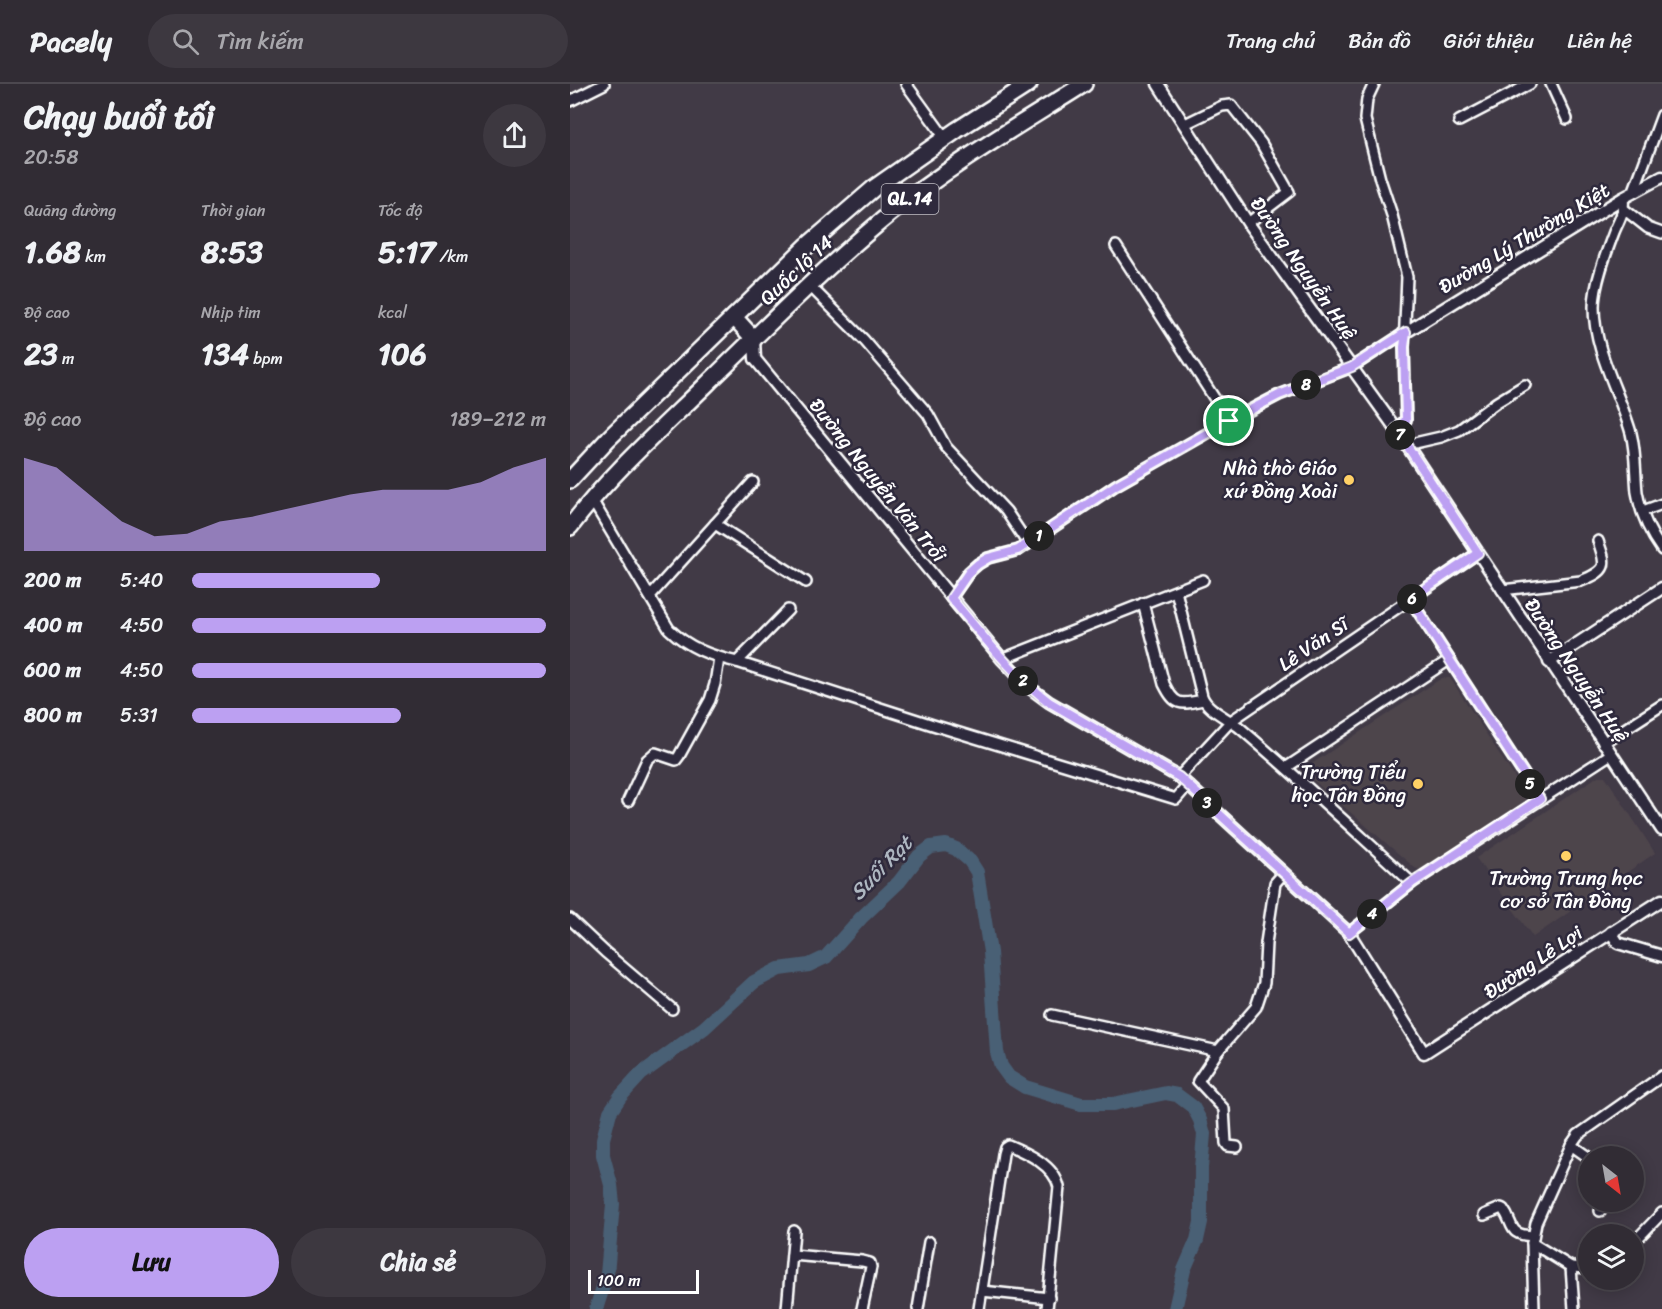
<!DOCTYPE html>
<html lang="vi">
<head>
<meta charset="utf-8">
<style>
	:root { --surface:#312c34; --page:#3d3840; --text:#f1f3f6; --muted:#a8a7ac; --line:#4c484f; --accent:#bca0f2 }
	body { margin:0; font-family:Sriracha,sans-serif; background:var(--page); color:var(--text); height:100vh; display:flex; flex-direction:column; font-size:22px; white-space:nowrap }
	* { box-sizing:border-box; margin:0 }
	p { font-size:20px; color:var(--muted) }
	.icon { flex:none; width:33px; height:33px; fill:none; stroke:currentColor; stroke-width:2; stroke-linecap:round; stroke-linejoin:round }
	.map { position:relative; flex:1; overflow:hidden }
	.panel { display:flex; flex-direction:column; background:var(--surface); width:570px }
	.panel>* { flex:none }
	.needle { width:39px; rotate:149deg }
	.tools { position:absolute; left:1008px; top:1062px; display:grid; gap:12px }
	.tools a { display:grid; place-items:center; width:66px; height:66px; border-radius:50%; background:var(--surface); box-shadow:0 3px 15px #0003,0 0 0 2px var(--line); font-size:30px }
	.scale { position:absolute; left:18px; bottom:15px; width:111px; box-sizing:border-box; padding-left:6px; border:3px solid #fff; border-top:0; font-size:16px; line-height:21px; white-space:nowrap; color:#fff; -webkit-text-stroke:4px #2f2a3d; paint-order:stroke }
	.pin { position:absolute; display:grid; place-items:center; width:51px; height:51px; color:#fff; margin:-26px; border:3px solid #fff; border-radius:50%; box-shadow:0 2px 6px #0007 }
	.km { position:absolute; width:30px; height:30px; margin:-15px; border-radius:50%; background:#222; color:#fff; font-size:16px; line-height:30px; text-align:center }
	.round { display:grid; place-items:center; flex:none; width:63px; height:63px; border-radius:32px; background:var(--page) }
	.headline { display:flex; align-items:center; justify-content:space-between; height:102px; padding:0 24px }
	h1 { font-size:33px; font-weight:800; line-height:45px }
	.figures { display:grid; grid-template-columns:repeat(3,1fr); gap:9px; height:102px; padding:6px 24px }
	.figures div { display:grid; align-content:center }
	.figures b { font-size:30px; font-weight:800 }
	.figures small { font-size:16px; font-weight:400 }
	.figures p { font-size:16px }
	.chart { height:168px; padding:12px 24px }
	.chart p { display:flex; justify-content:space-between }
	.chart svg { width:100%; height:108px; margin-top:6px; fill:var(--accent); opacity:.7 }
	.button { display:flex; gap:12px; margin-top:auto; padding:12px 24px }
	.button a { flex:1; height:69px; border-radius:36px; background:var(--accent); color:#111; font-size:24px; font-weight:800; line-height:69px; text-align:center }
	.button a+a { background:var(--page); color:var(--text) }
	ul { padding:0 24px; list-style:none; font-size:20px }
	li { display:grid; grid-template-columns:96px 72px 1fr; align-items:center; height:45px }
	li i { height:15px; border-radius:8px; background:var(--accent) }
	header { display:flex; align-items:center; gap:36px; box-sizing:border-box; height:84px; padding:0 30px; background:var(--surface); border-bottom:2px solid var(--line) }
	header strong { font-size:28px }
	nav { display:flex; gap:33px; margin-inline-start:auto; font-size:21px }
	.search { width:420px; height:54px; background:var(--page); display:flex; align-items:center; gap:15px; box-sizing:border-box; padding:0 21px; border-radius:33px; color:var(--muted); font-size:22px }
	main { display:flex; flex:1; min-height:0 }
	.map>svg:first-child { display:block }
	.built { fill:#4e454c }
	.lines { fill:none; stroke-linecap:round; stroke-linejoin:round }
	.river { stroke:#4a6075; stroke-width:14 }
	.minor-casing { stroke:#fff; stroke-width:14 }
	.tertiary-casing { stroke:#fff; stroke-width:15 }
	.trunk-casing { stroke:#fff; stroke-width:20 }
	.minor { stroke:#2f2a3d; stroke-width:9 }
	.tertiary { stroke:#2f2a3d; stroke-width:10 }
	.trunk { stroke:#2f2a3d; stroke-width:15 }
	.route-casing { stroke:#fff; stroke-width:12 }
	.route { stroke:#bca0f2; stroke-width:8 }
	.poi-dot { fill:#ffd166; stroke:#2f2a3d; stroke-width:2 }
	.labels { text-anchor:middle; stroke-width:5; stroke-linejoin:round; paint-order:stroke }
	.shield { fill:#2f2a3d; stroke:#c1bfc5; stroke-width:1.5 }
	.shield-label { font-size:18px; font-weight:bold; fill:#fff }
	.street-label { font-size:20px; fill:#fff; stroke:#2f2a3d }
	.poi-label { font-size:20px; fill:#fff; stroke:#2f2a3d; text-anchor:end }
	.water-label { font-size:21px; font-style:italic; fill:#aeb7c1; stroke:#2f2a3d }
</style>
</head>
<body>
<header>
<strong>Pacely</strong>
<div class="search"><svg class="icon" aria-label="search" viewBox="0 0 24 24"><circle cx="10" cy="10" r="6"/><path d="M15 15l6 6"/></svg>Tìm kiếm</div>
<nav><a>Trang chủ</a><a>Bản đồ</a><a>Giới thiệu</a><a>Liên hệ</a></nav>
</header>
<main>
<section class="panel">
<div class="headline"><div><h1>Chạy buổi tối</h1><p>20:58</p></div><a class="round"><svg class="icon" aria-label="share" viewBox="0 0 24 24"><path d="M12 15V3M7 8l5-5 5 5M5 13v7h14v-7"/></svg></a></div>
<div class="figures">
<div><p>Quãng đường</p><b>1.68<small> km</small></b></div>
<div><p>Thời gian</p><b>8:53</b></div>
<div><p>Tốc độ</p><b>5:17<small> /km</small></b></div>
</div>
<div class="figures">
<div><p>Độ cao</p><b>23<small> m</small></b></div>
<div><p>Nhịp tim</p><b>134<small> bpm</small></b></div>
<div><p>kcal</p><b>106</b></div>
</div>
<div class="chart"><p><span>Độ cao</span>189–212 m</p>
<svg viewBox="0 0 160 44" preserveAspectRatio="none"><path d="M0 44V6L10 10L20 21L30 32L40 38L50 37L60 32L70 30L80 27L90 24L100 21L110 19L120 19L130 19L140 16L150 10L160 6V44z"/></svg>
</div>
<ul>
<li><b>200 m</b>5:40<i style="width:53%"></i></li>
<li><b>400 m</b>4:50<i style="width:100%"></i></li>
<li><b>600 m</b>4:50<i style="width:100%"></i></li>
<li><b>800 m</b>5:31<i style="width:59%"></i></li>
</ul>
<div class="button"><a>Lưu</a><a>Chia sẻ</a></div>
</section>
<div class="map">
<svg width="1092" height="1225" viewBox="0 0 1092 1225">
	<rect width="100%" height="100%" fill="#413a46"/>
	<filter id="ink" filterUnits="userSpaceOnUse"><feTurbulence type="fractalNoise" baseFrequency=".0167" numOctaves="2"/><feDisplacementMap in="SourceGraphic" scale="12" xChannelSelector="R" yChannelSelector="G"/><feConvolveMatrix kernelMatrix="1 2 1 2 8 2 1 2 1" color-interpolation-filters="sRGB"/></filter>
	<g filter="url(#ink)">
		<g class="built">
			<path d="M 872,594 L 880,594 L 956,711 L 955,717 L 854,787 L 845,784 L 736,690 L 737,683 Z"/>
			<path d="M 1028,692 L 1035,692 L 1085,769 L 963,853 L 906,774 Z"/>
		</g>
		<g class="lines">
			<path class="river" d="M 26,1225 L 37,1191 L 43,1120 L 41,1101 L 33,1071 L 33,1055 L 40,1028 L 50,1013 L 71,990 L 134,944 L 184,898 L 209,885 L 239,881 L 256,873 L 291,834 L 329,798 L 349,772 L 361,763 L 376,761 L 386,765 L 400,777 L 407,788 L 420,868 L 427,968 L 431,982 L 439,993 L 455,1003 L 511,1020 L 543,1020 L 596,1009 L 607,1011 L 623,1023 L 630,1036 L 634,1050 L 631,1084 L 631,1138 L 627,1156 L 614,1186 L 605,1225"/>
			<g class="minor-casing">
				<g id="minor">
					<path d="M 336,0 L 375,54"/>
					<path d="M 804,0 L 797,15 L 795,35 L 810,95 L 822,131 L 837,193 L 834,263 L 836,336 L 826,345"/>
					<path d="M 981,0 L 997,35"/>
					<path d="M 0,17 L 34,0"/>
					<path d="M 889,37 L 960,0"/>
					<path d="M 615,40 L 652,22 L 661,21 L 691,59 L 719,108 L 678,139"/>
					<path d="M 1063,109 L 1092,31"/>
					<path d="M 1053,114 C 1055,128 1049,136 1044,148 C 1036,169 1024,201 1024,223 C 1024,267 1049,307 1061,349 C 1066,369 1065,388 1067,408 C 1070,428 1080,449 1092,466"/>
					<path d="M 1055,126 L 1078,144 L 1092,149"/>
					<path d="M 546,162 L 659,337"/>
					<path d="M 240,202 L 294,256 L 358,330 L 376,363 L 436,427 L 458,460"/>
					<path d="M 836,361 L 871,353 L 889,346 L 927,318 L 955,301"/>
					<path d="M 22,416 L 99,545 C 119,564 141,572 167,578 L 363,641 L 606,715 L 618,701"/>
					<path d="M 1073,427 L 1092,420"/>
					<path d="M 145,440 L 236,498"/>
					<path d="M 932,506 L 1011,497 C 1038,486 1037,482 1028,457"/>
					<path d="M 606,507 L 632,612 C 637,626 659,635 670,644 C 729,694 785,747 842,799"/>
					<path d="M 80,512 L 183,398"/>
					<path d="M 381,514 L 399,488 L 408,480 L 418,474 L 449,466 L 546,401 L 659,337 L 709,311 L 782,283 L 836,248"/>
					<path d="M 840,515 L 970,715"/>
					<path d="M 573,519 L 594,600 C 605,622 610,621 633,616"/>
					<path d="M 432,575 L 633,496"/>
					<path d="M 167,578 L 218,526"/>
					<path d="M 1033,659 L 1092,621"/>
					<path d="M 717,683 L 879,576"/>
					<path d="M 609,693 L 661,637 L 908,469"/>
					<path d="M 58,717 L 77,676 L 85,669 L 106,676 L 109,672 L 140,616 L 145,600 L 149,574"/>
					<path d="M 0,835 L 35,868 L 102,925"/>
					<path d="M 779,849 L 842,799 L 1041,670"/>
					<path d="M 482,931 L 648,967"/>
					<path d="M 1001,1061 L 1018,1073"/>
					<path d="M 667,1063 L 658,1062 L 656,1059 L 654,1025 L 628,997 L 648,967 L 686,923 L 694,899 L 696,859 L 705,799 L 713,790"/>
					<path d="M 1030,1127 L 1036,1118"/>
					<path d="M 914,1131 L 931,1124 L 933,1125 C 945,1141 937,1151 963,1152"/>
					<path d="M 1064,1158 L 1092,1129"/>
					<path d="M 962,1159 L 1001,1183 L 1018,1184"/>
					<path d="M 222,1171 L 292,1177 L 300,1179 L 301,1183 L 292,1225"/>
					<path d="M 1001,1183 L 1004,1225"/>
					<path d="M 412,1207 L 479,1214"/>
					<path d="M 217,1225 L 224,1147"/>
					<path d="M 348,1225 L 359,1158"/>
					<path d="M 409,1225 L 433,1070 L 435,1063 L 438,1061 C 457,1069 484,1081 489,1103 L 477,1225"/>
					<path d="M 964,1225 L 962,1159 L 966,1139 L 1001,1061 L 1008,1051 L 1092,992"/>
				</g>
			</g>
			<g class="tertiary-casing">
				<g id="tertiary">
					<path d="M 588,0 L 678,139 L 826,345 L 1092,746"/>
					<path d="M 836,248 L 1053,114 L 1092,93"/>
					<path d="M 184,255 L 185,275 L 432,575 L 460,604 L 479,618 L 609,693 L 779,849 L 854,969 L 1092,816"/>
					<path d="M 979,578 L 1092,504"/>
					<path d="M 1041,848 L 1048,859 L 1092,872"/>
				</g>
			</g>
			<g class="trunk-casing">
				<g id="trunk">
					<path d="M 164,233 L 184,255"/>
					<path d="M 0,396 L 39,354 L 238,161 L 304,104 L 387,46 L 459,0"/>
					<path d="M 0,443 C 40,390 91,345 138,299 C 198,241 257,181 321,129 C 380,81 451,40 514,0"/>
				</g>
			</g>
			<use href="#minor" class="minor"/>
			<use href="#tertiary" class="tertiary"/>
			<use href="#trunk" class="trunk"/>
		</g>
	</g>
	<g class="lines" filter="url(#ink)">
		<g class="route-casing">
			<path id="route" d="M 836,248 L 834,263 L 836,336 L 826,345 L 908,469 L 840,515 L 970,715 L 842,799 L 779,849 L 609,693 L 479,618 C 441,589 412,551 381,514 L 399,488 L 408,480 L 418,474 L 448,466 L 546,401 L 659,337 L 709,311 L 782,283 Z"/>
		</g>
		<use href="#route" class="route"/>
	</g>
	<g class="poi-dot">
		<circle cx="779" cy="396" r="6"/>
		<circle cx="848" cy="700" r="6"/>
		<circle cx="996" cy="772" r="6"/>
	</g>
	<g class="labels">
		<rect class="shield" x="311.5" y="100" width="57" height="30" rx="4.5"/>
		<g class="shield-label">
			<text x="340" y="121">QL.14</text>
		</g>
		<g class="street-label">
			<text transform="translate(954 154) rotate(-31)" y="7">Đường Lý Thường Kiệt</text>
			<text transform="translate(734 184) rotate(55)" y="7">Đường Nguyễn Huệ</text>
			<text transform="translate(226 186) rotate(-43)" y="7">Quốc lộ 14</text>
			<text transform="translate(308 396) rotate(51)" y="7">Đường Nguyễn Văn Trỗi</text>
			<text transform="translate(743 560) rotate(-34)" y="7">Lê Văn Sĩ</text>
			<text transform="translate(1007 586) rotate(56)" y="7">Đường Nguyễn Huệ</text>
			<text transform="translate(963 878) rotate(-34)" y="7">Đường Lê Lợi</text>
		</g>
		<g class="poi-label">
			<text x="767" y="391">Nhà thờ Giáo<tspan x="767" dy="23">xứ Đồng Xoài</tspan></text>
			<text x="836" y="695">Trường Tiểu<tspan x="836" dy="23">học Tân Đồng</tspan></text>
			<text x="996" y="801" text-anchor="middle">Trường Trung học<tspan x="996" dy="23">cơ sở Tân Đồng</tspan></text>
		</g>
		<g class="water-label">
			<text transform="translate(311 784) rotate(-46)" y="7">Suối Rạt</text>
		</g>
	</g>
</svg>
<div class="tools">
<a><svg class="needle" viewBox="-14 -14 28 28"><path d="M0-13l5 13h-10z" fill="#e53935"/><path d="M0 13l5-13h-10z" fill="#a8a7ac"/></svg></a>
<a><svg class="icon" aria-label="layers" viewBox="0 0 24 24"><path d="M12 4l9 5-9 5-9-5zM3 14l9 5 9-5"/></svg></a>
</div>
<div class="scale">100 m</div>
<div class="pin" style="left:659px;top:337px;background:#1e9e55"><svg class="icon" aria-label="arrive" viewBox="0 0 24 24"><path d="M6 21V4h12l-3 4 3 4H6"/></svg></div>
<b class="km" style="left:469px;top:452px">1</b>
<b class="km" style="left:453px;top:597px">2</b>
<b class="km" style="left:637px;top:719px">3</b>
<b class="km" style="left:802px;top:830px">4</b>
<b class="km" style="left:960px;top:700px">5</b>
<b class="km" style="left:842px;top:515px">6</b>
<b class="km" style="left:830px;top:351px">7</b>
<b class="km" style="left:736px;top:301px">8</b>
</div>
</main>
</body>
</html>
